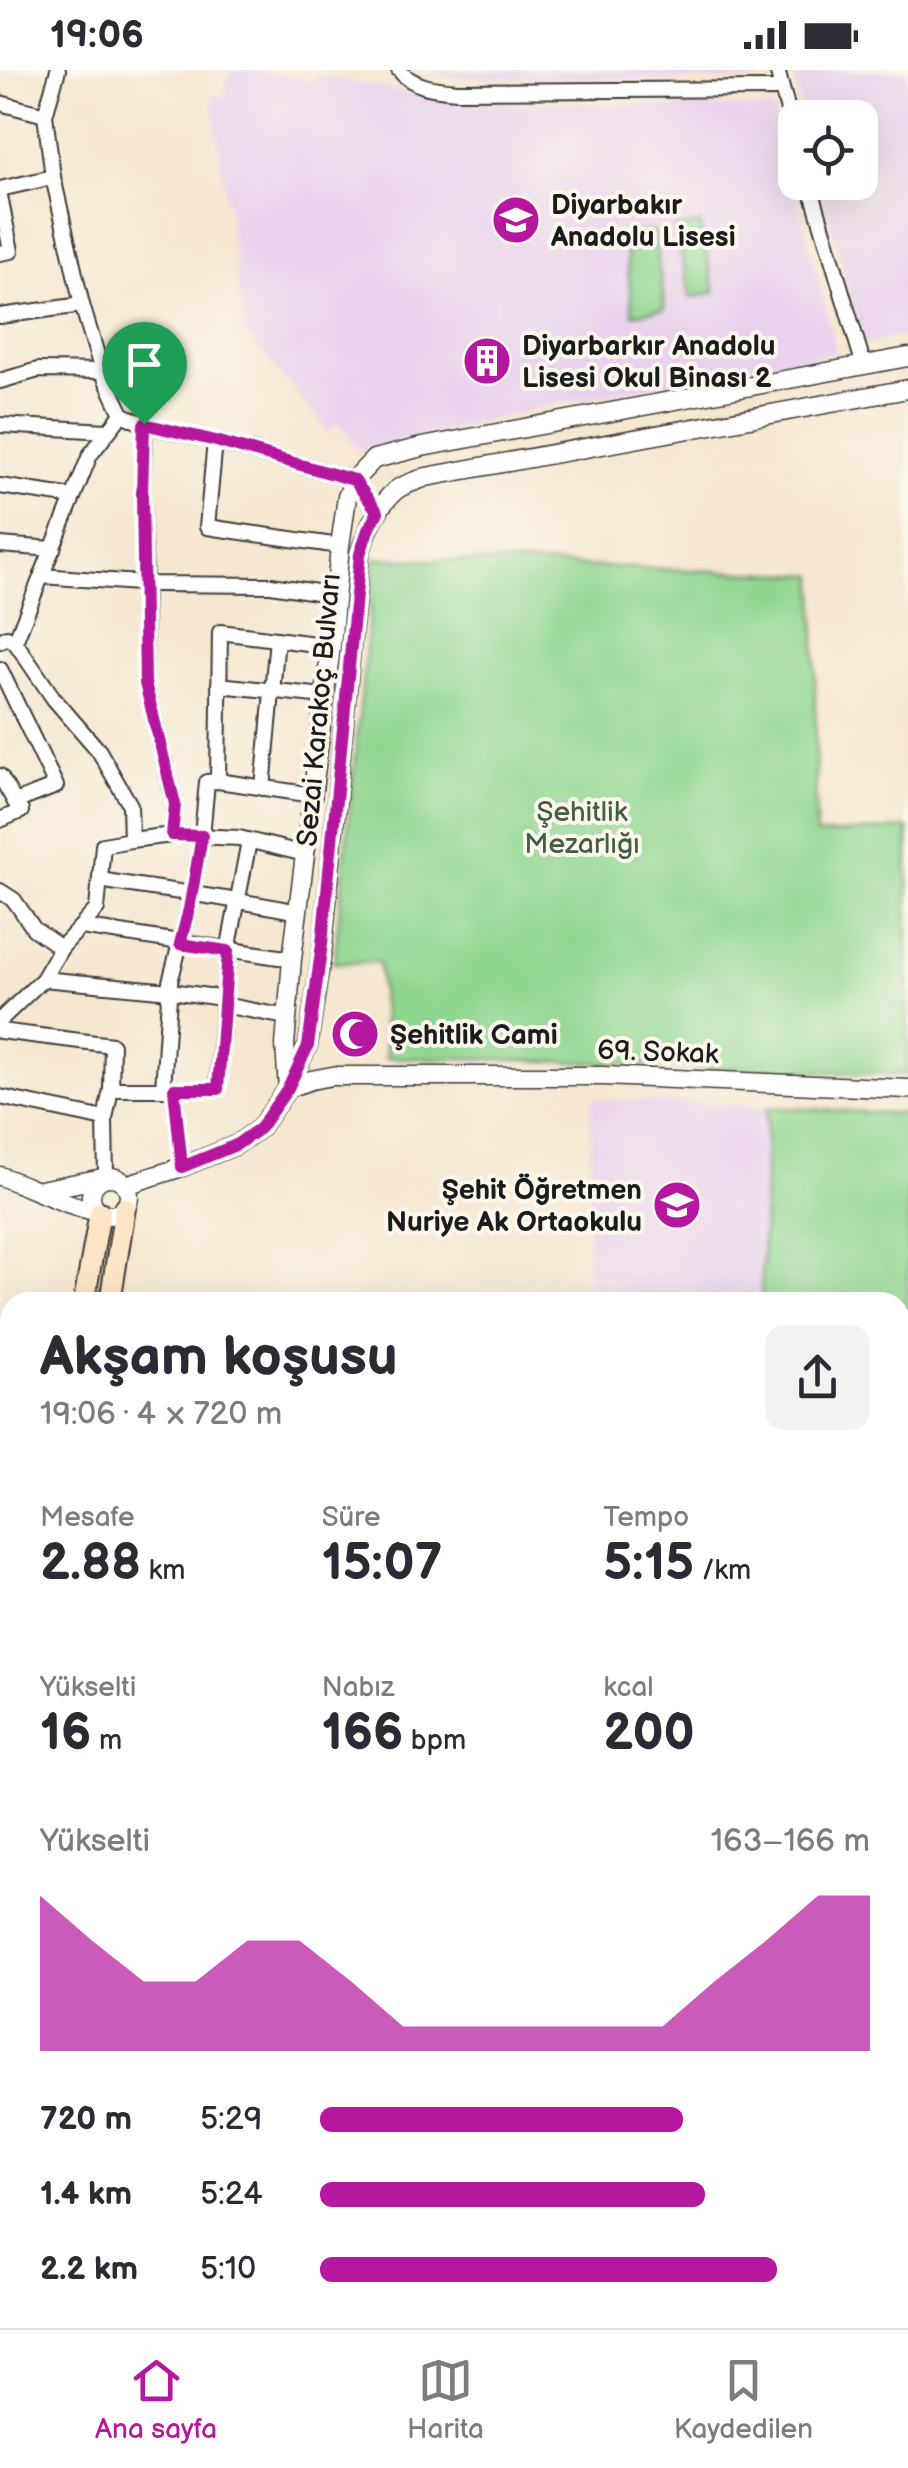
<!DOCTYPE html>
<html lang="tr">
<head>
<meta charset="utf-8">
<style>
	:root { --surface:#fff; --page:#f2f2f3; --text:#2b2b33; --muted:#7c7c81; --line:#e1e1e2; --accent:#b5179e }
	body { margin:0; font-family:"Balsamiq Sans",sans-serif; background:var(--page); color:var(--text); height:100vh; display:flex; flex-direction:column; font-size:38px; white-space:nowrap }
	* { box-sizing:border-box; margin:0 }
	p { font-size:32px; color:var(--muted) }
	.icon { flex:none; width:55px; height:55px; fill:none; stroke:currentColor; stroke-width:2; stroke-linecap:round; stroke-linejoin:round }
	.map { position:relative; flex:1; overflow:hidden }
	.panel { position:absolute; left:0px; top:1222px; width:910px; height:1038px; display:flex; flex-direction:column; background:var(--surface); border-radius:30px 30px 0 0; box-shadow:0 10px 40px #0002 }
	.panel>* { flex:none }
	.tools { position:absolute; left:778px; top:30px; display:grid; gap:20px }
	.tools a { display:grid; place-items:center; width:100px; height:100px; border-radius:20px; background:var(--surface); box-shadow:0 10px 40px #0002; font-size:50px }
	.pin { position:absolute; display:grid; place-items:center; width:85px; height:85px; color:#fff; margin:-102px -42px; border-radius:50% 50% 50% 0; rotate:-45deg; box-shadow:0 0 10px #0007 }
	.pin .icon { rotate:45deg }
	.round { display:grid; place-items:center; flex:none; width:105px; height:105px; border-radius:20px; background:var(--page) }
	.head { display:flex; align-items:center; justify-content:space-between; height:170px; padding:0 40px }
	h1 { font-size:55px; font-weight:800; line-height:75px }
	.metrics { display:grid; grid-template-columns:repeat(3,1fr); gap:15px; height:170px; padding:10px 40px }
	.metrics div { display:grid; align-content:center }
	.metrics b { font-size:50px; font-weight:800 }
	.metrics small { font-size:28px; font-weight:400 }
	.metrics p { font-size:28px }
	.chart { height:280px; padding:20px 40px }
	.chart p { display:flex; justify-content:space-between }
	.chart svg { width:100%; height:180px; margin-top:10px; fill:var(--accent); opacity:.7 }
	ul { padding:0 40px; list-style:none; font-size:32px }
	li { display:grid; grid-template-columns:160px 120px 1fr; align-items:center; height:75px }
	li i { height:25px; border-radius:12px; background:var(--accent) }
	.status { display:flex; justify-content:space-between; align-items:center; height:70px; padding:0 50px; background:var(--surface); direction:ltr }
	.status svg { height:28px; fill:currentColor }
	.dock { display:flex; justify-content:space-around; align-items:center; height:140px; border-top:2px solid var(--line); background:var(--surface); font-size:28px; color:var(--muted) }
	.dock a { display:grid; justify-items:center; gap:5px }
	.dock .current { color:var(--accent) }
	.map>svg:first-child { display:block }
	.built { fill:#e9d1ed }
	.green { fill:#8ed58f; stroke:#557856; stroke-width:2.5 }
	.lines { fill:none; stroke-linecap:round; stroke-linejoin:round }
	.minor-casing { stroke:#3d3a37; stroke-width:18 }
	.tertiary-casing { stroke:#3d3a37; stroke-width:21 }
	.secondary-casing { stroke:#3d3a37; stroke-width:24 }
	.primary-casing { stroke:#3d3a37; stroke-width:26 }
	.minor { stroke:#fff; stroke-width:14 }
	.tertiary { stroke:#fff; stroke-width:18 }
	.secondary { stroke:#fde5c5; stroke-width:20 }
	.primary { stroke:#fbbe6e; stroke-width:22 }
	.rail-casing { stroke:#1c1c1c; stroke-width:9 }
	.rail { stroke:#fbf7ec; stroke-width:5; stroke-dasharray:15; stroke-linecap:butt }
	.route-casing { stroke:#fff; stroke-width:20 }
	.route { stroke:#b5179e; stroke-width:12 }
	.labels { text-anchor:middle; stroke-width:8; stroke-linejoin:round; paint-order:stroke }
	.poi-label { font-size:28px; font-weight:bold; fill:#1c1c1c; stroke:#fbf7ec; text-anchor:start }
	.street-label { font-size:28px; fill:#1c1c1c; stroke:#fbf7ec }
	.park-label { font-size:28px; fill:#445d44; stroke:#fbf7ec }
</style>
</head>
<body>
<div class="status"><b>19:06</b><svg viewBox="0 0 49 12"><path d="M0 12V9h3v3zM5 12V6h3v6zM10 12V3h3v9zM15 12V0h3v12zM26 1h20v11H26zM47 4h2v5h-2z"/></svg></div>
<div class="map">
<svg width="908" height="2258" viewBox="0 0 908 2258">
	<rect width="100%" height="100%" fill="#fbf7ec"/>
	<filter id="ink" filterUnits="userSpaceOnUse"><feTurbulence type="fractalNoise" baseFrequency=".01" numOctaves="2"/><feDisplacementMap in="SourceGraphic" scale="20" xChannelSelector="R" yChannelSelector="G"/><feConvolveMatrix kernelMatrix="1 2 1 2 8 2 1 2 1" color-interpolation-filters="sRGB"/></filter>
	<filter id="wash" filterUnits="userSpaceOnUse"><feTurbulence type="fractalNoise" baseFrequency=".0048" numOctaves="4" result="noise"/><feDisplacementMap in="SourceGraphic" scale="40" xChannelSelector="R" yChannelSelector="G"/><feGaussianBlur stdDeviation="2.25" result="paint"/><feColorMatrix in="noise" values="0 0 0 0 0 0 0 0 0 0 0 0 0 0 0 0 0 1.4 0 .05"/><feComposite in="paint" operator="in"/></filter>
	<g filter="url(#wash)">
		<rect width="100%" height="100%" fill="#f6e7d0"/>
		<g class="built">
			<path d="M 230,0 L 255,0 L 313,11 L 317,5 L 447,31 L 773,38 L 837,283 L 560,333 L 360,382 L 339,354 L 329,362 L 244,261 L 212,25 L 224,26 Z"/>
			<path d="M 432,0 L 756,0 L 758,11 L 472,8 L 442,5 Z"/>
			<path d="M 791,0 L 908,0 L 908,265 L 864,274 L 820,113 L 860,112 L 860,48 L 803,47 Z"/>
			<path d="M 592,1029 L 767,1037 L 761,1232 L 586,1232 Z"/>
		</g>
		<g class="green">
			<path d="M 700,154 L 715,222 L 691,228 L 675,159 Z"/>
			<path d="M 654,162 L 665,239 L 633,244 L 624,166 Z"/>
			<path d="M 375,488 L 815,505 L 816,765 L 908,758 L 908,1005 L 462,988 L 386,988 L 379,892 L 334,893 Z"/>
			<path d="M 767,1037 L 908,1044 L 908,1298 L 900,1297 L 900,1232 L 761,1232 Z"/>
		</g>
	</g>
	<g filter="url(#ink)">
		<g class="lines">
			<g class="minor-casing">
				<g id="minor">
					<path d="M 58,0 L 45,45 L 53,107 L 82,235 L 102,301 L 122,344 L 145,355 L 215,371 L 354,410 L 378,443"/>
					<path d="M 399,0 C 414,18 436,19 458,21 L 781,19"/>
					<path d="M 777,0 L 795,66"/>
					<path d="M 0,33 L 45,45"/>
					<path d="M 809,112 L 864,296"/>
					<path d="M 0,119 L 53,107"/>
					<path d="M 0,126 L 11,181 L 0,183"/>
					<path d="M 0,246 L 82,235"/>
					<path d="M 0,311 L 38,300 L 102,301"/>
					<path d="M 0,355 L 107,361"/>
					<path d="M 215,371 L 207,457 L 340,476"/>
					<path d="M 0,416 L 73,427"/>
					<path d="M 0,475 L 53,479"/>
					<path d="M 42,506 L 152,514 L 271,515 L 336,525"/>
					<path d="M 0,571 L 7,567 L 15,572 L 54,629 L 99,681 L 130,735 L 131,770 L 103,775 L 97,839 L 61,878 L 43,909 L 0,950"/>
					<path d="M 15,572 L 90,385 L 122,344"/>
					<path d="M 0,599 L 56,716 L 15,732 L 21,741 L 0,750"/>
					<path d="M 219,615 L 324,626"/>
					<path d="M 0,706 L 15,732"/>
					<path d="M 218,711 L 207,712 L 202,766 L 189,839 L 170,912 L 163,1019 L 217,1019 L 228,881 L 249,771"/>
					<path d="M 263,718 L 277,569"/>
					<path d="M 313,725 L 218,711 L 220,562 L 331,576"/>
					<path d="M 172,765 L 239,768 L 305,784"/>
					<path d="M 131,770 L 172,765 L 175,734 L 145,613 L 145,513 L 142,425 L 145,355"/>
					<path d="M 100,810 C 166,821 232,828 298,842"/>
					<path d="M 0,821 L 14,830 L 34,859 L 61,878"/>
					<path d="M 81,857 L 292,889"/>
					<path d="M 43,909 L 170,921 L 223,928"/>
					<path d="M 223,935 L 287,947"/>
					<path d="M 0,961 L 112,975 L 111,1019"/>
					<path d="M 174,1019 L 182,1097"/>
					<path d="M 0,1027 L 105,1049"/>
					<path d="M 106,1107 L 105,1049 L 111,1019 L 163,1019"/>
					<path d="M 900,2095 L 908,2089"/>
					<path d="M 14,2258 L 15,2250"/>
					<path d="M 123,2258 L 123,2250"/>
				</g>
			</g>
			<g class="tertiary-casing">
				<g id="tertiary">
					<path d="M 908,287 L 422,377 L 374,389 L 354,410 L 347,427 L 340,476 L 331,576 L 292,889 L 285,975 L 288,1018 L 311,1010 L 332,1006 L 603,1006 L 908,1019"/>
					<path d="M 0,1106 C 33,1118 66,1136 100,1142"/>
					<circle cx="110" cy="1126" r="19"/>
					<path d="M 126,1115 L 182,1097 L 236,1075 L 260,1058 L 288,1018 L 308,975 L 323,874 L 360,483 C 367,461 377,436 396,420 C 404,414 417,411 426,407 L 908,319"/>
					<path d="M 40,1120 L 103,1108"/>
				</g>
			</g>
			<g class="secondary-casing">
				<g id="secondary">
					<path d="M 84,1232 L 100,1142"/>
					<path d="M 110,1232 L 125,1138"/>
					<path d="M 0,1715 L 10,1658"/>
					<path d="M 0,1891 L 10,1832"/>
				</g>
			</g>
			<g class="primary-casing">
				<g id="primary">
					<path d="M 0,2173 L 10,2174"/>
					<path d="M 900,2173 L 908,2173"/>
					<path d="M 900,2205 L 908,2205"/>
					<path d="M 0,2207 L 10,2208"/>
				</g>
			</g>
			<use href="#minor" class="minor"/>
			<use href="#tertiary" class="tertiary"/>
			<use href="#secondary" class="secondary"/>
			<use href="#primary" class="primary"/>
			<g class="rail-casing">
				<g id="rail">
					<path d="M 900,2156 L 908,2150"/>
					<path d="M 774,2258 L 784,2250"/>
				</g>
			</g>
			<use href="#rail" class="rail"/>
		</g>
	</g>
	<g class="lines" filter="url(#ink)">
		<g class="route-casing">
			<path id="route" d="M 144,354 L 216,371 L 354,410 L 378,442 L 368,460 L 360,484 L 322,874 L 308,976 L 288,1018 L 260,1058 L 236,1075 L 182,1097 L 174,1019 L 218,1019 L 228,881 L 180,874 L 189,839 L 202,766 L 172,765 L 175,734 L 145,613 L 142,425 Z"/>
		</g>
		<use href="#route" class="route"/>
	</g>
	<defs>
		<g id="school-disc" transform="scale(2.5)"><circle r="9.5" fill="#b5179e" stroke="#fbf7ec"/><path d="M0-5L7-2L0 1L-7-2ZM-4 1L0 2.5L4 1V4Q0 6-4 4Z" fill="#fff"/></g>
		<g id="building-disc" transform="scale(2.5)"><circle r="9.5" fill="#b5179e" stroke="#fbf7ec"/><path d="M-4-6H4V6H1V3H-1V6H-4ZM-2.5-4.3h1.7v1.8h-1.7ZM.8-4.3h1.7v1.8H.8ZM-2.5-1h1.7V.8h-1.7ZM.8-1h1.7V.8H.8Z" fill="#fff"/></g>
		<g id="mosque-disc" transform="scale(2.5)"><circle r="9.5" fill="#b5179e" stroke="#fbf7ec"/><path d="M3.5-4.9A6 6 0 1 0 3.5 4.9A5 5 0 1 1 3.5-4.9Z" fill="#fff"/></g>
	</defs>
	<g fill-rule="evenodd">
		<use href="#school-disc" x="516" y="150"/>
		<use href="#building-disc" x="487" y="291"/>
		<use href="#mosque-disc" x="355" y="964"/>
		<use href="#school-disc" x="677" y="1135"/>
	</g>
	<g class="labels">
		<g class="poi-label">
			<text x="551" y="144">Diyarbakır<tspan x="551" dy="32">Anadolu Lisesi</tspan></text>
			<text x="522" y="285">Diyarbarkır Anadolu<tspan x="522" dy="32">Lisesi Okul Binası 2</tspan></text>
			<text x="390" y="974">Şehitlik Cami</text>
			<text x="642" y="1129" text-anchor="end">Şehit Öğretmen<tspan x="642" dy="32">Nuriye Ak Ortaokulu</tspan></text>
		</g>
		<g class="street-label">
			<text transform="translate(318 640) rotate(-85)" y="10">Sezai Karakoç Bulvarı</text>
			<text transform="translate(658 981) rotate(2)" y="10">69. Sokak</text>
		</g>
		<g class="park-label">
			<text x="582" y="751">Şehitlik<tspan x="582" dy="32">Mezarlığı</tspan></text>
		</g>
	</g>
</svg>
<div class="tools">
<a><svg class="icon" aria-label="locate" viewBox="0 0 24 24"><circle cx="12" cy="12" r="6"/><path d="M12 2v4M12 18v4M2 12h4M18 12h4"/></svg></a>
</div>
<div class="pin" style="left:144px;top:354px;background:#1e9e55"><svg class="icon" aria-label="arrive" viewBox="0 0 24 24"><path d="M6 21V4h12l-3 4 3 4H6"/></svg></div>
<section class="panel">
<div class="head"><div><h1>Akşam koşusu</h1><p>19:06 · 4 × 720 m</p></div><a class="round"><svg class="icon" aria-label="share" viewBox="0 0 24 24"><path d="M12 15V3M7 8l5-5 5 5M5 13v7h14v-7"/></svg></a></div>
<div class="metrics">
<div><p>Mesafe</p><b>2.88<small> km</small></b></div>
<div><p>Süre</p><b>15:07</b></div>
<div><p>Tempo</p><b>5:15<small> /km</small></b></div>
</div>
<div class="metrics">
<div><p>Yükselti</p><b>16<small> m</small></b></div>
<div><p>Nabız</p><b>166<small> bpm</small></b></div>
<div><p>kcal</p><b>200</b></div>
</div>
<div class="chart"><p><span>Yükselti</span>163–166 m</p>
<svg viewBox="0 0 160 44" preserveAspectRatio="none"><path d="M0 44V6L10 17L20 27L30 27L40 17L50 17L60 27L70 38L80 38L90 38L100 38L110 38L120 38L130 27L140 17L150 6L160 6V44z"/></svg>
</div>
<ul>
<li><b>720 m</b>5:29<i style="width:66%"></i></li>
<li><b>1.4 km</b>5:24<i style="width:70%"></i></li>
<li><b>2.2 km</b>5:10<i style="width:83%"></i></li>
</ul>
</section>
</div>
<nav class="dock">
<a class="current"><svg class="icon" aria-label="home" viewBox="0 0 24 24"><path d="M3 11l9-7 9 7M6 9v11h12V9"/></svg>Ana sayfa</a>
<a><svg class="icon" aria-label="map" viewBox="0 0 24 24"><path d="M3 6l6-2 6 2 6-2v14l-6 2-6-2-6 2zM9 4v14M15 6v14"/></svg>Harita</a>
<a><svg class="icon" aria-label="saved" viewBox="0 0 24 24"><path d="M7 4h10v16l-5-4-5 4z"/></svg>Kaydedilen</a>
</nav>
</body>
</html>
